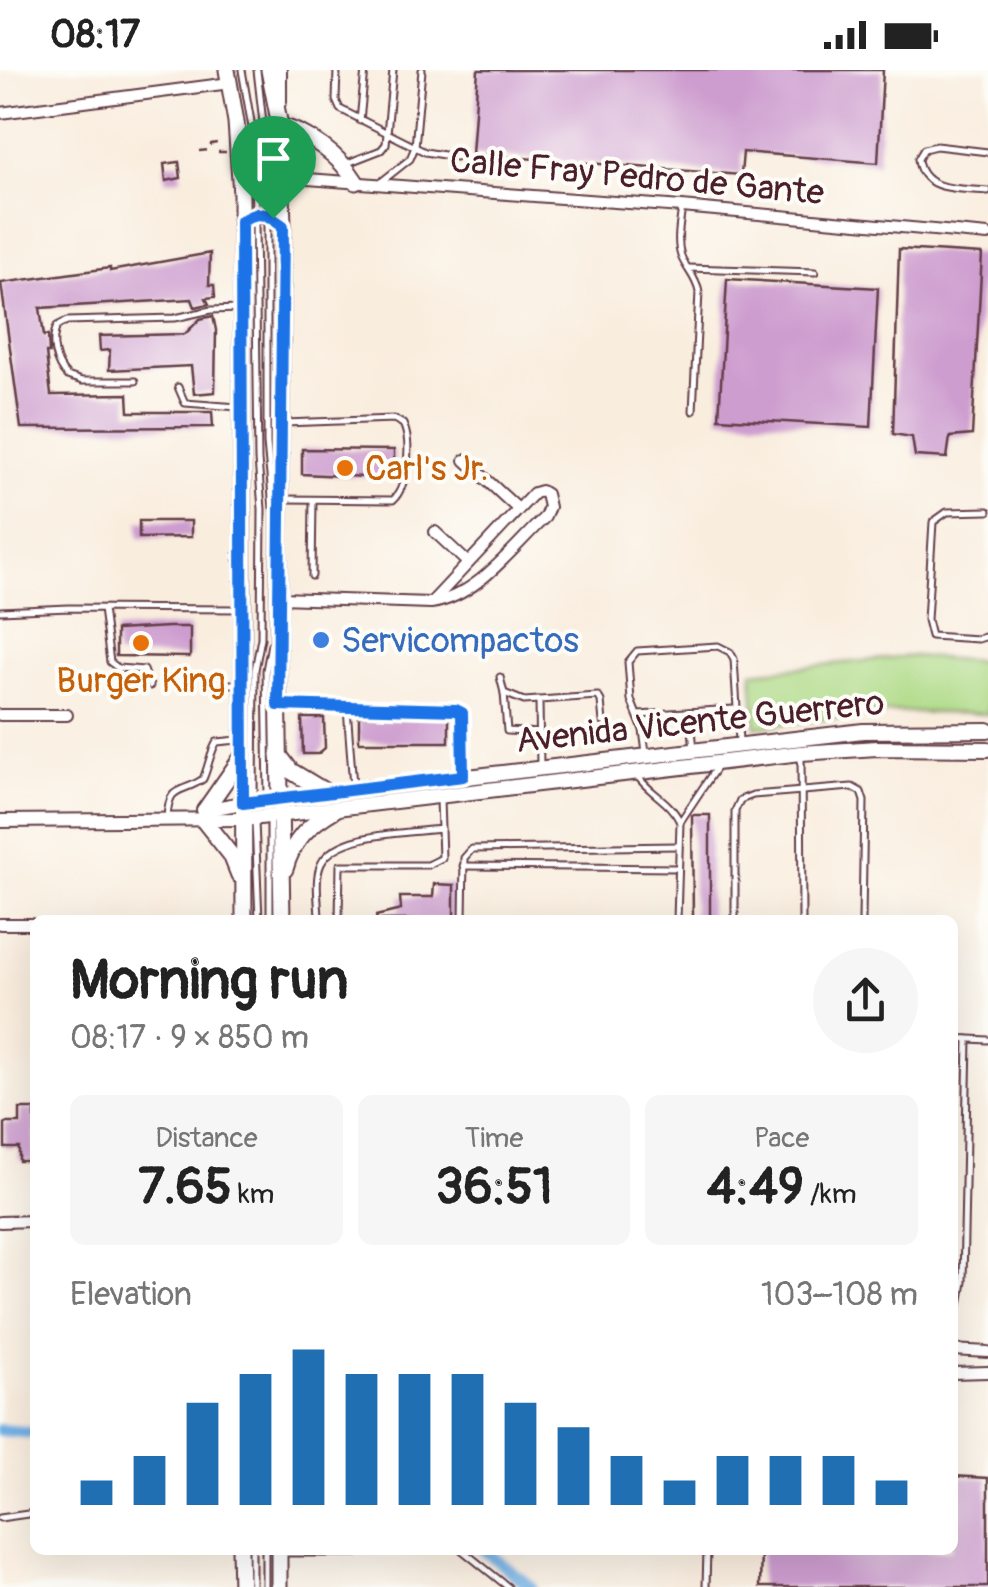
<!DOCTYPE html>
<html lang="en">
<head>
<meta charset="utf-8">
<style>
	:root { --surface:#fff; --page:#f6f6f6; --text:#222; --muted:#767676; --accent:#1f6fb2 }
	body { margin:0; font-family:Pangolin,sans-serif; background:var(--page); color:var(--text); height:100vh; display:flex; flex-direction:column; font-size:38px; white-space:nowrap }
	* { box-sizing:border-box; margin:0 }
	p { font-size:32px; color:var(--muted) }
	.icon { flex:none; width:55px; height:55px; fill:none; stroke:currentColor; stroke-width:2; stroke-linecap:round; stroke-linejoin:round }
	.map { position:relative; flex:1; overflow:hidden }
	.side { position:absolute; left:30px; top:845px; width:928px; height:640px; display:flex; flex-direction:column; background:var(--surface); border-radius:15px; box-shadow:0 10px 40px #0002 }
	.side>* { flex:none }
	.pin { position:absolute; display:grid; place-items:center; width:85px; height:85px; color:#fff; margin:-102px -42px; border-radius:50% 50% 50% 0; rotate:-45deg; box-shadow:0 0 10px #0007 }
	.pin .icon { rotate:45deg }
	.round { display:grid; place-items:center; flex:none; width:105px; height:105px; border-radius:52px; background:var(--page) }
	.overview { display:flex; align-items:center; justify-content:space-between; height:170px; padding:0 40px }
	h1 { font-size:55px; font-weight:700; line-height:75px }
	.figures { display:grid; grid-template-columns:repeat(3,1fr); gap:15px; height:170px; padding:10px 40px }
	.figures div { display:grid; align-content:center; border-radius:15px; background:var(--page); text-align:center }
	.figures b { font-size:50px; font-weight:700 }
	.figures small { font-size:28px; font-weight:400 }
	.figures p { font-size:28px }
	.chart { height:280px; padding:20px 40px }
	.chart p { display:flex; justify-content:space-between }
	.chart svg { width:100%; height:180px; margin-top:10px; stroke:var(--accent); stroke-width:6 }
	.status { display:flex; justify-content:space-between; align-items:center; height:70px; padding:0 50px; background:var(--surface); direction:ltr }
	.status svg { height:28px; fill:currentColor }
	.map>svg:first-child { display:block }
	.green { fill:#aeda86; stroke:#7c7c58; stroke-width:2.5 }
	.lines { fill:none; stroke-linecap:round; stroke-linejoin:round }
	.canal { stroke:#72b1e5; stroke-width:12 }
	.building { fill:#cd9dcf }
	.service-casing { stroke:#643e46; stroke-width:9 }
	.minor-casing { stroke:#643e46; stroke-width:14 }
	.tertiary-casing { stroke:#643e46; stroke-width:16 }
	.secondary-casing { stroke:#643e46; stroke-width:18 }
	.primary-casing { stroke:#643e46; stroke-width:19 }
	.path { stroke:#643e46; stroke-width:2.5; stroke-dasharray:8 8; stroke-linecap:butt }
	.service { stroke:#fff; stroke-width:5 }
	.minor { stroke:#fff; stroke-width:10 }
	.tertiary { stroke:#fff; stroke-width:12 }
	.secondary { stroke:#fff; stroke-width:14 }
	.primary { stroke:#fff; stroke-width:15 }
	.path-bridge { stroke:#643e46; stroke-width:2.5; stroke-dasharray:8 8; stroke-linecap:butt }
	.route-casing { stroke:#fff; stroke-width:20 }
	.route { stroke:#1a73e8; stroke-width:12 }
	.food-dot { fill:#e8710a; stroke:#fdfcf7; stroke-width:4 }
	.shop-dot { fill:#3f7fe0; stroke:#fdfcf7; stroke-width:4 }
	.labels { text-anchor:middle; stroke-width:8; stroke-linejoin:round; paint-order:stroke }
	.street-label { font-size:35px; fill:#4a1f2b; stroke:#fdfcf7 }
	.food-label { font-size:35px; fill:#c56008; stroke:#fdfcf7; text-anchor:start }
	.shop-label { font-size:35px; fill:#366cbe; stroke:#fdfcf7; text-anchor:start }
</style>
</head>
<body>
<div class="status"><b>08:17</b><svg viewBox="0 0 49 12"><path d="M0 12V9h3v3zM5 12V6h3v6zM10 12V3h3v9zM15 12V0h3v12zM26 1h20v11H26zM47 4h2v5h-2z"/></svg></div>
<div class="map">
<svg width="988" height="1517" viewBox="0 0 988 1517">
	<rect width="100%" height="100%" fill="#fdfcf7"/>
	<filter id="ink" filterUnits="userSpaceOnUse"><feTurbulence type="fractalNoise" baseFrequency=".01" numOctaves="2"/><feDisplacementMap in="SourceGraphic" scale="20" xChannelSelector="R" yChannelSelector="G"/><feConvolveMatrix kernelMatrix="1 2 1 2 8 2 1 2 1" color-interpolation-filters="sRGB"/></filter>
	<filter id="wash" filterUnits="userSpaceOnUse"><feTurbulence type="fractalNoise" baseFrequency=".0048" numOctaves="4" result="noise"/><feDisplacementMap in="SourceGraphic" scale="40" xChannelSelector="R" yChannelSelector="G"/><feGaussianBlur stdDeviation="2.25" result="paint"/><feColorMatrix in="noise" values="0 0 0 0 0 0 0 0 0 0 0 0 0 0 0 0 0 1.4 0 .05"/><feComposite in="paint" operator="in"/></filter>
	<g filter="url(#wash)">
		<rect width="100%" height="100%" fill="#f9edde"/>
		<path class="green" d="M 913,586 L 988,592 L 988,644 L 894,642 L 756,657 L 752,602 Z"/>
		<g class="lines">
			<g class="canal">
				<path d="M 0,1360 L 35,1363"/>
				<path d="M 484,1480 L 531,1517"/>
			</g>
		</g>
		<g id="blocks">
			<g class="building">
				<path d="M 478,0 L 883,0 L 878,93 L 743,82 L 741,105 L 472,84 Z"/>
				<path d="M 179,92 L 181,108 L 166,111 L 164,94 Z"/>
				<path d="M 899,179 L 982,184 L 972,365 L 950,367 L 947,388 L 915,386 L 912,367 L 893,364 Z"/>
				<path d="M 210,183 L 209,215 L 214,215 L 215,227 L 206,228 L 209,234 L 195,237 L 192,229 L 40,238 L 44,266 L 48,265 L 49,283 L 46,283 L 51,325 L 128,324 L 129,342 L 212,342 L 213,357 L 21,358 L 1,213 L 110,198 L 110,201 Z"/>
				<path d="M 727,209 L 878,218 L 871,357 L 719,348 Z"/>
				<path d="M 213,246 L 216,260 L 215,322 L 194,324 L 191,296 L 109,300 L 110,280 L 100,281 L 99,266 L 185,264 L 200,249 Z"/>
				<path d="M 302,379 L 394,380 L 394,392 L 388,392 L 388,408 L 302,404 Z"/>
				<path d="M 139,451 L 191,451 L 191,467 L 139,468 Z"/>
				<path d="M 168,557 L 190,557 L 190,587 L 116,586 L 116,560 Z"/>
				<rect x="359" y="646" width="90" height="26"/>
				<path d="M 302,648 L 324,648 L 325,678 L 318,684 L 303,684 Z"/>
				<path d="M 692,745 L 710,745 L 710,850 L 693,850 Z"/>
				<path d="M 434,814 L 454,815 L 454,850 L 377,850 L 376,846 L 401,840 L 400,827 L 433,827 Z"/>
				<path d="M 20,1039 L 35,1039 L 35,1091 L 19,1091 L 19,1078 L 5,1078 L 5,1053 L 20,1053 Z"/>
				<path d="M 952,1406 L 988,1408 L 988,1517 L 760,1517 L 761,1480 L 952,1480 Z"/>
			</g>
		</g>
	</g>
	<g filter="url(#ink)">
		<use href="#blocks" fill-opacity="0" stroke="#643e46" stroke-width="2.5"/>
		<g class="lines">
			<g class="service-casing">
				<g id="service">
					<path d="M 242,0 L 254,69 L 255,141"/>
					<path d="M 257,0 L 267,88 L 267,373 L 273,438"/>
					<path d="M 337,0 L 336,30 L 340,39 L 425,82 L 456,87"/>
					<path d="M 360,51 L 365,0"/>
					<path d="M 988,82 L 936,76 L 924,79 L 918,89 C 921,123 962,118 988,121"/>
					<path d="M 345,94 L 381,80 L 386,74 L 393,0"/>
					<path d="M 381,112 L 410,89 L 415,77 L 422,0"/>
					<path d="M 682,137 C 680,153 676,171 681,186 C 686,199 696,207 699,222 L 693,341"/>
					<path d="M 688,198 L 815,202"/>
					<path d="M 135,311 L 82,311 L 67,306 C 55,294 50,272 57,256 L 67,251 L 175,248 L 211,240 L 239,239"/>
					<path d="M 178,317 L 185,333 L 238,337"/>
					<path d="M 284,353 L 394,349 L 403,354 C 412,372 408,416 393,430 L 285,429"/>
					<path d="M 988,441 L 947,442 L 933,452 L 927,550 L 931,566 L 978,569 L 988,566"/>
					<path d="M 312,506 L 313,430"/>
					<path d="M 103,539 L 110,592 L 118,598 L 144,600 L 150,616"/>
					<path d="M 0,541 L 69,538 L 241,539"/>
					<path d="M 500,607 L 504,623 L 524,631 L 598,626 L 601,631 L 603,652"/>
					<path d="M 210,614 L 242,614"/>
					<path d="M 504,623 L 507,661 L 539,663"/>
					<path d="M 539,631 L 540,696"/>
					<path d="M 279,635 L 456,640 L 462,643 L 463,703"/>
					<path d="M 347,638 L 353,716"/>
					<path d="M 690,642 L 694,679"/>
					<path d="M 638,645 L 734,639"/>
					<path d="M 646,683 L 643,660 L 631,630 L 628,592 L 637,581 L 718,576 L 730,582 L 734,589 L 739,671"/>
					<path d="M 801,683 L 802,850"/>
					<path d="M 636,704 C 648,723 670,730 680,752"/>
					<path d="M 268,727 L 266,600 L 271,574"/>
					<path d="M 254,730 L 255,600 L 261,568 L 262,439 L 258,390 L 255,152"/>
					<path d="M 167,748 C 169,713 180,725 203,709 C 208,699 211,679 217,672 L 238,670"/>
					<path d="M 270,748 L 270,850"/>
					<path d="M 255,751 L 259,850"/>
					<path d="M 463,796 L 677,798"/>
					<path d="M 319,850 C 319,833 314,809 321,794 C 336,762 410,763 441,759"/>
					<path d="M 339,850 L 340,795 L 428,795 L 442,788 L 440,730"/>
					<path d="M 463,850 L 464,788 L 472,779 L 677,776"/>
					<path d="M 677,850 L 680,752 L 718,695"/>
					<path d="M 735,850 L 735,741 L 740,730 L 753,725 L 852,717 L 861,722 L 864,731 L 862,850"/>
					<path d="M 952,968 L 988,970"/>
					<path d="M 952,1242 L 959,1235 L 963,1212 L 968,969"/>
					<path d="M 0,1448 L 35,1443"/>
					<path d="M 252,1480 L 252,1517"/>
					<path d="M 265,1480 L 265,1517"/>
					<path d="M 462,1480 L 508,1517"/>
					<path d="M 282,1483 L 358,1483 L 364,1480"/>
					<path d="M 706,1517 L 707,1480"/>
				</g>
			</g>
			<g class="minor-casing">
				<g id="minor">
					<path d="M 0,43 L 230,13"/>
					<path d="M 281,107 L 682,137 L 988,165"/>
					<path d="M 465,390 L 518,439"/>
					<path d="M 435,462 L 468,493"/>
					<path d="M 280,528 L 431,533 C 477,527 513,477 545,447 L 549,437 L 546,424 L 541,421 L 534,423 L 431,533"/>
					<path d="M 0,645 L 67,645"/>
					<path d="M 0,854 L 31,854"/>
					<path d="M 0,1152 L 35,1151"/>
					<path d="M 952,1280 L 988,1282"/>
					<path d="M 952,1303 L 988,1302"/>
				</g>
			</g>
			<g class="tertiary-casing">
				<g id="tertiary">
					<path d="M 203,740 L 243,733"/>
					<path d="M 0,751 L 243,749"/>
				</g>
			</g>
			<g class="secondary-casing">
				<g id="secondary">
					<path d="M 279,0 L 279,31"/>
					<path d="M 243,733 L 863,661 L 988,660"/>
					<path d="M 243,749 L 801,683 L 877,678 L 988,679"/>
				</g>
			</g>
			<g class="primary-casing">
				<g id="primary">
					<path d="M 227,0 L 236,52 L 241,124 L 244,850"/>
					<path d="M 269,0 L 280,56 L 283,156 L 278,603 L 282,850"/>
					<path d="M 280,56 C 309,63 340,86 356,112"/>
					<path d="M 241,151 L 262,144 L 283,156"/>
					<path d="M 279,685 L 291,701 L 326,722"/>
					<path d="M 205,740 L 242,687"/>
					<path d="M 204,751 L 231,785 L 239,805"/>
					<path d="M 285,799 C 293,769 310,754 336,739"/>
					<path d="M 240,1480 L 241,1517"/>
					<path d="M 279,1480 L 279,1517"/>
				</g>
			</g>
			<g class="path">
				<path d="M 199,81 L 211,80 L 211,74 L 217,73"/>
				<path d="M 297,81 L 298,89 L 311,91 L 311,99"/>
			</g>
			<use href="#service" class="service"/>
			<use href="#minor" class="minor"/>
			<use href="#tertiary" class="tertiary"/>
			<use href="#secondary" class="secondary"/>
			<use href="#primary" class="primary"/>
			<path class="path-bridge" d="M 218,82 L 297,81"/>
		</g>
	</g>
	<g class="lines" filter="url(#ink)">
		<g class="route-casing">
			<path id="route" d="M 256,144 L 267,145 L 283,156 L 278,635 L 456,640 L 462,643 L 463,706 L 243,733 L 241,151 Z"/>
		</g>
		<use href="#route" class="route"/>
	</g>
	<g class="food-dot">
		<circle cx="345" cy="398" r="10"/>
		<circle cx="141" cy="573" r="10"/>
	</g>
	<circle class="shop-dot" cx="321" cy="570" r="10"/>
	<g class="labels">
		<g class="street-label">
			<text transform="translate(637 106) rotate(5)" y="12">Calle Fray Pedro de Gante</text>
			<text transform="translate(700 651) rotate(-6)" y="12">Avenida Vicente Guerrero</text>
		</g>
		<g class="food-label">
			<text x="365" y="410">Carl's Jr.</text>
			<text x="141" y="622" text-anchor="middle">Burger King</text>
		</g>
		<g class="shop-label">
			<text x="341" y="582">Servicompactos</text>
		</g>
	</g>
</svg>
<div class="pin" style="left:273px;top:148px;background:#1e9e55"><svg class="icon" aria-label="arrive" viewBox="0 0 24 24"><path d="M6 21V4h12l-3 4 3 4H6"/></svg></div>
<section class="side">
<div class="overview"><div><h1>Morning run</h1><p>08:17 · 9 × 850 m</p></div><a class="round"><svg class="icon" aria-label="share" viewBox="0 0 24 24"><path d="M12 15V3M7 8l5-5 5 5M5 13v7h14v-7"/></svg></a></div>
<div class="figures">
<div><p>Distance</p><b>7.65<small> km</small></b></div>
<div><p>Time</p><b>36:51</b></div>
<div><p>Pace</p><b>4:49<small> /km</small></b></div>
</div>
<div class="chart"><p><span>Elevation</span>103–108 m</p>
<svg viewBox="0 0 160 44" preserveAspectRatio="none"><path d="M5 44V38M15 44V32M25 44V19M35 44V12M45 44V6M55 44V12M65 44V12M75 44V12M85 44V19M95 44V25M105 44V32M115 44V38M125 44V32M135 44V32M145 44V32M155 44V38"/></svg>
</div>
</section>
</div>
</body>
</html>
